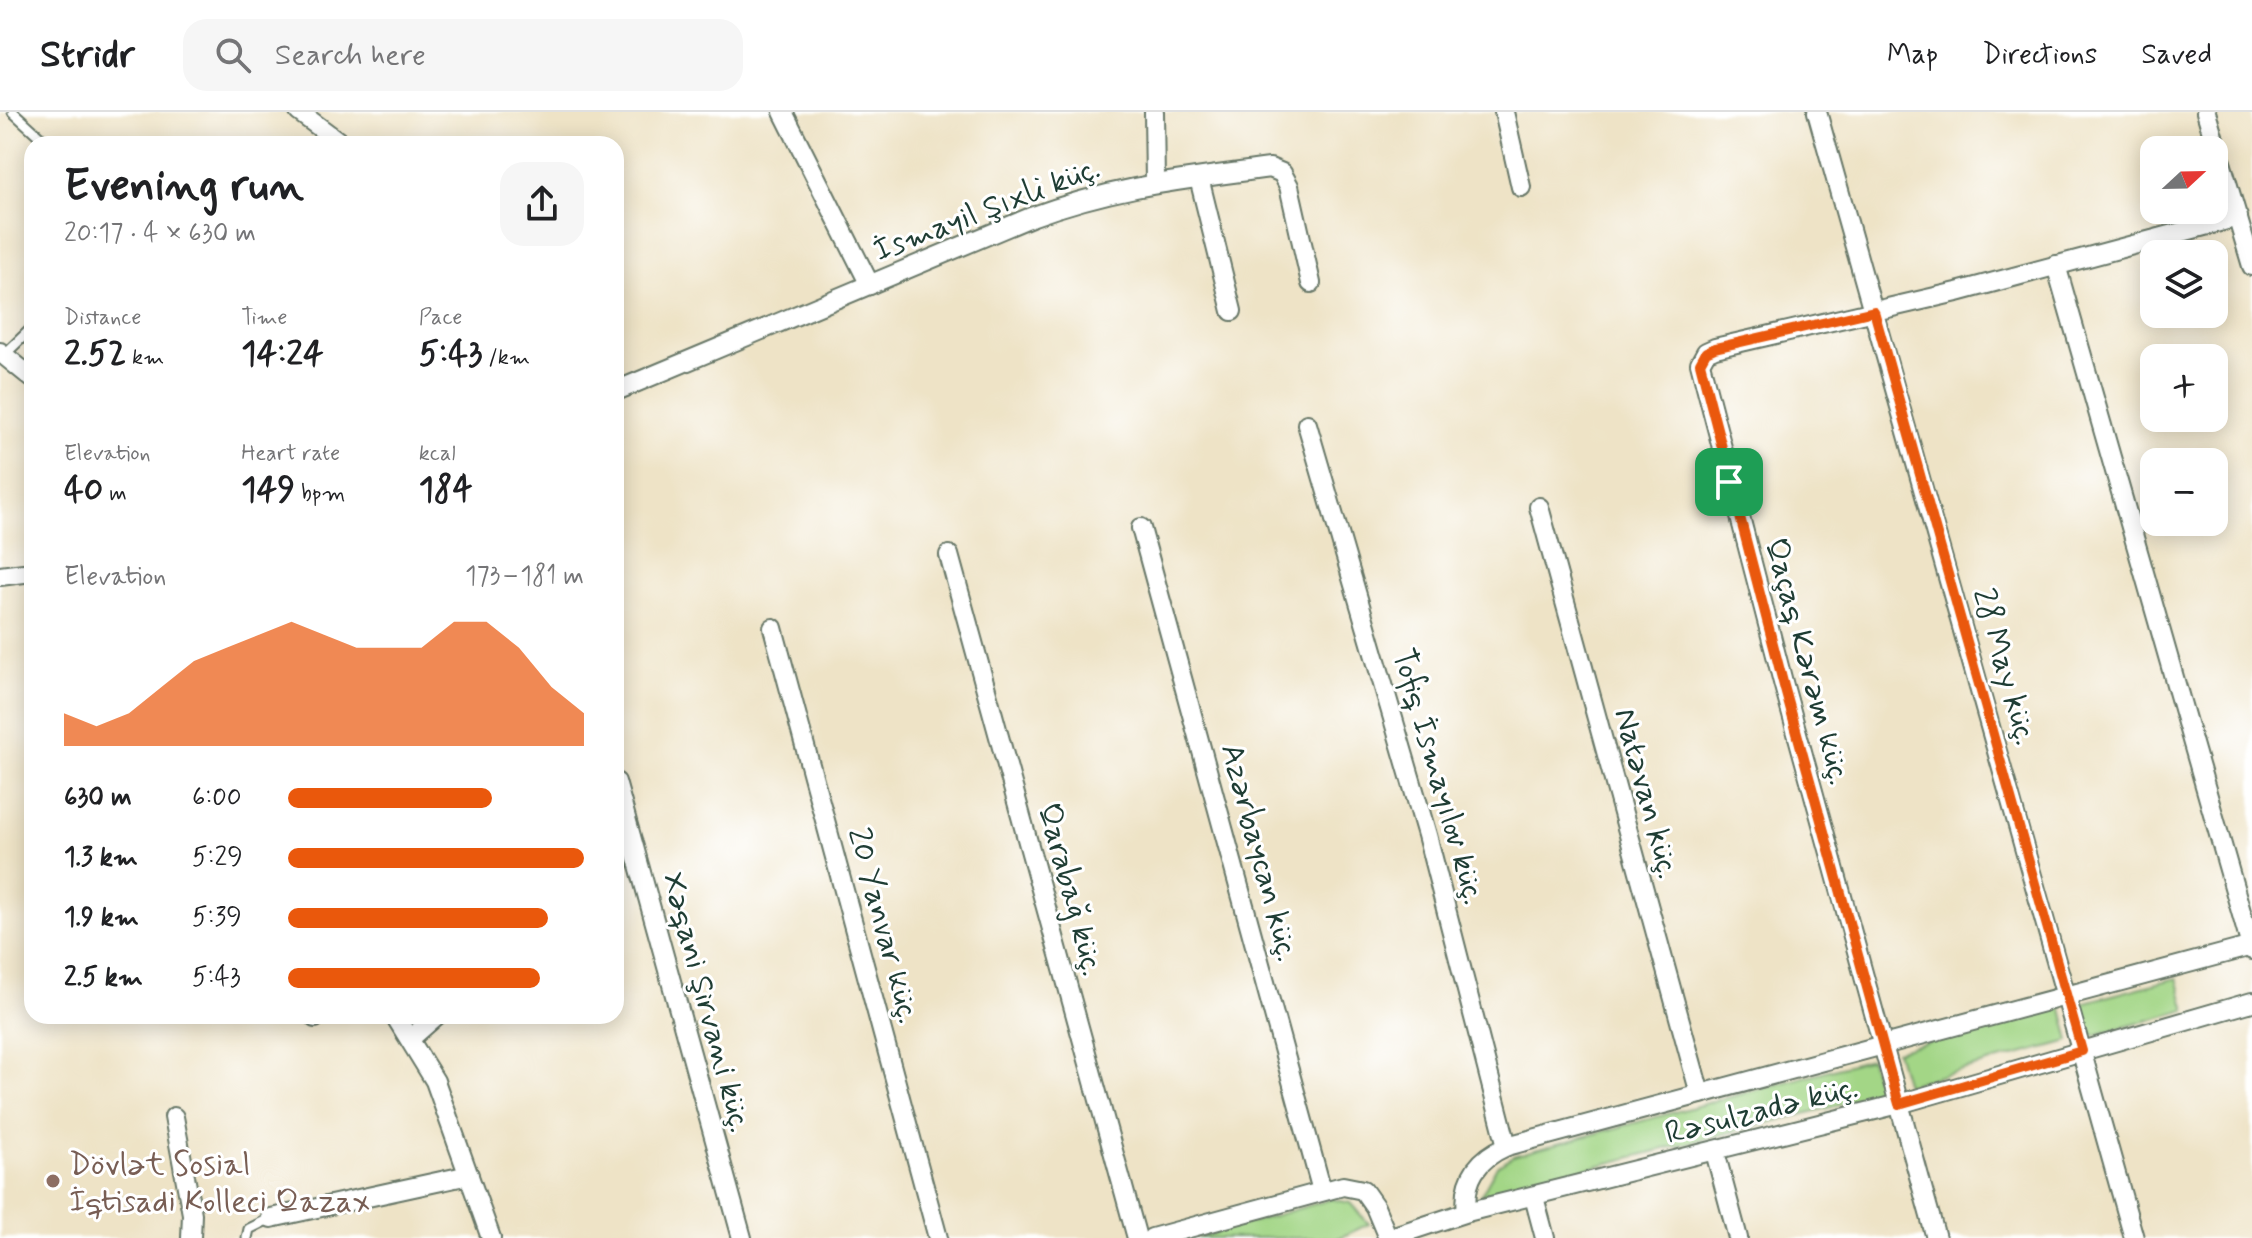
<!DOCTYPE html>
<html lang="en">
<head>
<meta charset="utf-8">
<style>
	:root { --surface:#fff; --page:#f6f6f6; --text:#202124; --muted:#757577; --line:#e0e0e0; --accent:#ea580c }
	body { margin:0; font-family:Mynerve,sans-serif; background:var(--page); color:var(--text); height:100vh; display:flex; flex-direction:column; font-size:30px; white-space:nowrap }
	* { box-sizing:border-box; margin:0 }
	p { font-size:26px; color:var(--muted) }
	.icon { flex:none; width:44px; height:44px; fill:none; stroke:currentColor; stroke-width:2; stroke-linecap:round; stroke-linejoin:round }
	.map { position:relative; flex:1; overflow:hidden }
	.sheet { position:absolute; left:24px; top:24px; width:600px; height:888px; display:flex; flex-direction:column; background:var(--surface); border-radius:24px; box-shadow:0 4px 20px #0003 }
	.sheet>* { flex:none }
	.needle { width:52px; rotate:68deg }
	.buttons { position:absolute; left:2140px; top:24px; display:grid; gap:16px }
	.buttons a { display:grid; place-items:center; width:88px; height:88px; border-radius:16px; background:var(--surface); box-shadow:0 4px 20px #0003; font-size:40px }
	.pin { position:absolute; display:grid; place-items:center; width:68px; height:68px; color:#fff; margin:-34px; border-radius:16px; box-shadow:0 4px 12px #0006 }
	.round { display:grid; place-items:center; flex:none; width:84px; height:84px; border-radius:24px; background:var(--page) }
	.summary { display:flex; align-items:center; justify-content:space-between; height:136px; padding:0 40px }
	h1 { font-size:44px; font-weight:800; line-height:60px }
	.metrics { display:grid; grid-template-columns:repeat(3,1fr); gap:12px; height:136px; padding:8px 40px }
	.metrics div { display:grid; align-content:center }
	.metrics b { font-size:34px; font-weight:800 }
	.metrics small { font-size:22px; font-weight:400 }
	.metrics p { font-size:22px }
	.chart { height:224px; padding:16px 40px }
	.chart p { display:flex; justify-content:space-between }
	.chart svg { width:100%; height:144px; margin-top:8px; fill:var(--accent); opacity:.7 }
	ul { padding:0 40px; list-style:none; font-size:26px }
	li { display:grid; grid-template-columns:128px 96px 1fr; align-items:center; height:60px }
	li i { height:20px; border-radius:10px; background:var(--accent) }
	header { display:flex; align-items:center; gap:48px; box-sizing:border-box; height:112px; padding:0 40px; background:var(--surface); border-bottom:2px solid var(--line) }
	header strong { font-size:38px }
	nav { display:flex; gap:44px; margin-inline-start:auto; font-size:28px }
	.search { width:560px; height:72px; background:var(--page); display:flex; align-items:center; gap:20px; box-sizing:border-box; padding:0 28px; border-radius:24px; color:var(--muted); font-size:30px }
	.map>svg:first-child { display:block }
	.green { fill:#a3d686; stroke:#618a5d; stroke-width:2 }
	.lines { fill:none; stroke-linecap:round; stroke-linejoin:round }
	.service-casing { stroke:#677767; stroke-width:13 }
	.minor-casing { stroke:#677767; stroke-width:22 }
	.service { stroke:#fff; stroke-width:9 }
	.minor { stroke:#fff; stroke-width:18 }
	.route-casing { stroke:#fff; stroke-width:16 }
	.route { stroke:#ea580c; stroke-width:10 }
	.education-dot { fill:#8d6e63; stroke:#fff; stroke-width:3 }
	.labels { text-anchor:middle; stroke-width:6; stroke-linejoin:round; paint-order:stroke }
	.street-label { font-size:32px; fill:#1f3d34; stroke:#fff }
	.education-label { font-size:32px; fill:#785e54; stroke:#fff; text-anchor:start }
</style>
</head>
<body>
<header>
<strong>Stridr</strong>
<div class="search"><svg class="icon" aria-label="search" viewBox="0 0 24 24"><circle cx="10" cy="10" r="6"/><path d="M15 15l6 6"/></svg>Search here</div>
<nav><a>Map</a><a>Directions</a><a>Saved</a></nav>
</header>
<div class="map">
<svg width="2252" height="1126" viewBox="0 0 2252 1126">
	<rect width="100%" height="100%" fill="#fff"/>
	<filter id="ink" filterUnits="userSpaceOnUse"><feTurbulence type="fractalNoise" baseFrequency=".0125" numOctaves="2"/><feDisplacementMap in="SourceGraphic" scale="16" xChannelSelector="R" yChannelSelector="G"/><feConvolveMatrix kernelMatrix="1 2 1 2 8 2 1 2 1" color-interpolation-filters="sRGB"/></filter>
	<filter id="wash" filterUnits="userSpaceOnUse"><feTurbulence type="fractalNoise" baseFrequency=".006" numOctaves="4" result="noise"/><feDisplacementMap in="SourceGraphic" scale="32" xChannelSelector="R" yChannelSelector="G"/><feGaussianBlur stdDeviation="1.8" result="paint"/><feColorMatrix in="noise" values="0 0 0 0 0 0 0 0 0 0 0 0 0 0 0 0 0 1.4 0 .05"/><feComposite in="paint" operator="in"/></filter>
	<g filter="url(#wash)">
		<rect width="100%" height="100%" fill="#eee3c6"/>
		<g class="green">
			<path d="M 2177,866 L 2186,898 L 2091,924 L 2082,891 Z"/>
			<path d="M 2061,893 L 2070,929 L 1906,973 L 1896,939 Z"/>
			<path d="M 1870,947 L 1880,983 L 1481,1083 L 1497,1054 L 1513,1044 Z"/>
			<path d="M 1332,1087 L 1350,1091 L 1369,1112 L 1339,1126 L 1197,1126 Z"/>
		</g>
	</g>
	<g filter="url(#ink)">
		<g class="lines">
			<g class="service-casing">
				<g id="service">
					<path d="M 13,0 L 48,32"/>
					<path d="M 4,243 L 32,216"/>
					<path d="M 247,1126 L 249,1117 L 271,1106"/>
				</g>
			</g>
			<g class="minor-casing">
				<g id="minor">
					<path d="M 299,0 L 342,32"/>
					<path d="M 783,0 L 870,173"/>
					<path d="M 1154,0 L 1155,70"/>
					<path d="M 1504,0 L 1521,75"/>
					<path d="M 1817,0 L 2134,1126"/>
					<path d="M 2206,0 L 2252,154"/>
					<path d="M 1199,66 L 1232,199"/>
					<path d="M 2056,153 L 2252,838"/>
					<path d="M 0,240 L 32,266"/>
					<path d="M 616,279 L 1031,105 C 1115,74 1182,68 1270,56 L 1282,61 L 1289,74 L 1311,171"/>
					<path d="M 1307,312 L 1427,723 L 1507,1034"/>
					<path d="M 1539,395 L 1700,982"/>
					<path d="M 1141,416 L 1322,1079"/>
					<path d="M 949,443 L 1137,1126"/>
					<path d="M 0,464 L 32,460"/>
					<path d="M 773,516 L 938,1126"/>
					<path d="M 616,670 L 742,1126"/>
					<path d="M 395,904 L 435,969 L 491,1126"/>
					<path d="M 315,906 L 315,904"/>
					<path d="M 411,926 L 436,904"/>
					<path d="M 174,1005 L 192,1102 L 191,1126"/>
					<path d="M 1715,1040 L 1738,1126"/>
					<path d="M 1534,1085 L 1545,1126"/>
					<path d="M 1467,1100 C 1463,1068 1477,1047 1507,1034 L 2252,834"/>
					<path d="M 271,1106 L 469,1063"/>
					<path d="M 1152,1126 L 1343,1074 L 1363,1078 L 1375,1095 L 1388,1126"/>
					<path d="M 1388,1126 L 1467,1100 L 1899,992 L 2252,890"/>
					<path d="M 1936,1126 L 1784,574 L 1700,251 L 1706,240 L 1715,236 L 1957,180 L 2238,105"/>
				</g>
			</g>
			<use href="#service" class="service"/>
			<use href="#minor" class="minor"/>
		</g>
	</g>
	<g class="lines" filter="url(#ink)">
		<g class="route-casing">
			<path id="route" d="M 1874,199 L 2082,939 L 1899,992 L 1784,574 L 1700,251 L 1706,240 L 1715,236 Z"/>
		</g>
		<use href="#route" class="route"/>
	</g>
	<circle class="education-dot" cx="53" cy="1069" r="8"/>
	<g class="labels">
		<g class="street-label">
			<text transform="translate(986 96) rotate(-21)" y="11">İsmayil Şıxli küç.</text>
			<text transform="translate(1809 549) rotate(75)" y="11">Qaçaq Kərəm küç.</text>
			<text transform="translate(2006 554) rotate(74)" y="11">28 May küç.</text>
			<text transform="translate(1440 664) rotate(74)" y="11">Tofiq İsmayılov küç.</text>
			<text transform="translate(1648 681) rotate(75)" y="11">Natəvan küç.</text>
			<text transform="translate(1261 740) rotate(75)" y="11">Azərbaycan küç.</text>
			<text transform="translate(1072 777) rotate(75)" y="11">Qarabağ küç.</text>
			<text transform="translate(885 813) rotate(75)" y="11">20 Yanvar küç.</text>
			<text transform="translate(708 890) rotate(75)" y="11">Xəqani Şirvani küç.</text>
			<text transform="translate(1761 997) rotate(-14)" y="11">Rəsulzadə küç.</text>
		</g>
		<g class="education-label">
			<text x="69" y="1062">Dövlət Sosial<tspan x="69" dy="37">İqtisadi Kolleci Qazax</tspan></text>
		</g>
	</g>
</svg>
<div class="buttons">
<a><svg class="needle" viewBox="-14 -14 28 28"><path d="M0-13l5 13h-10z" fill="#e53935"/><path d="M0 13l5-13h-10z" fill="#757577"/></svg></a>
<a><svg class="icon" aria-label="layers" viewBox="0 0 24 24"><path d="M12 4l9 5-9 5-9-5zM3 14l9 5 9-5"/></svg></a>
<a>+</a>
<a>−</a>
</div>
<div class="pin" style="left:1729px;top:370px;background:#1e9e55"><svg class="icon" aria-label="arrive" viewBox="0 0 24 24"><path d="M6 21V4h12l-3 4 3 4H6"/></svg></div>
<section class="sheet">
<div class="summary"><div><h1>Evening run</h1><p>20:17 · 4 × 630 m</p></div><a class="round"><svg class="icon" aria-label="share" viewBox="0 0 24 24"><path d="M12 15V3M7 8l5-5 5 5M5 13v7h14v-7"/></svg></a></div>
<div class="metrics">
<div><p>Distance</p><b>2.52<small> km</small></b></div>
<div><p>Time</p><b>14:24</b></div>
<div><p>Pace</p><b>5:43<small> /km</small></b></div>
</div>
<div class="metrics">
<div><p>Elevation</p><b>40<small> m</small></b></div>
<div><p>Heart rate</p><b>149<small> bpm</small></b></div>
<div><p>kcal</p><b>184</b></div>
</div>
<div class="chart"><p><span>Elevation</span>173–181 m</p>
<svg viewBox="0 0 160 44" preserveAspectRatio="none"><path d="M0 44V34L10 38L20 34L30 26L40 18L50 14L60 10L70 6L80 10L90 14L100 14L110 14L120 6L130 6L140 14L150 26L160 34V44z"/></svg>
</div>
<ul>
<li><b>630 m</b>6:00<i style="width:69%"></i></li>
<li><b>1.3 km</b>5:29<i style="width:100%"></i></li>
<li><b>1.9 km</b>5:39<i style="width:88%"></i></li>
<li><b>2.5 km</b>5:43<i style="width:85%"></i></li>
</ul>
</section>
</div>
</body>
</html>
